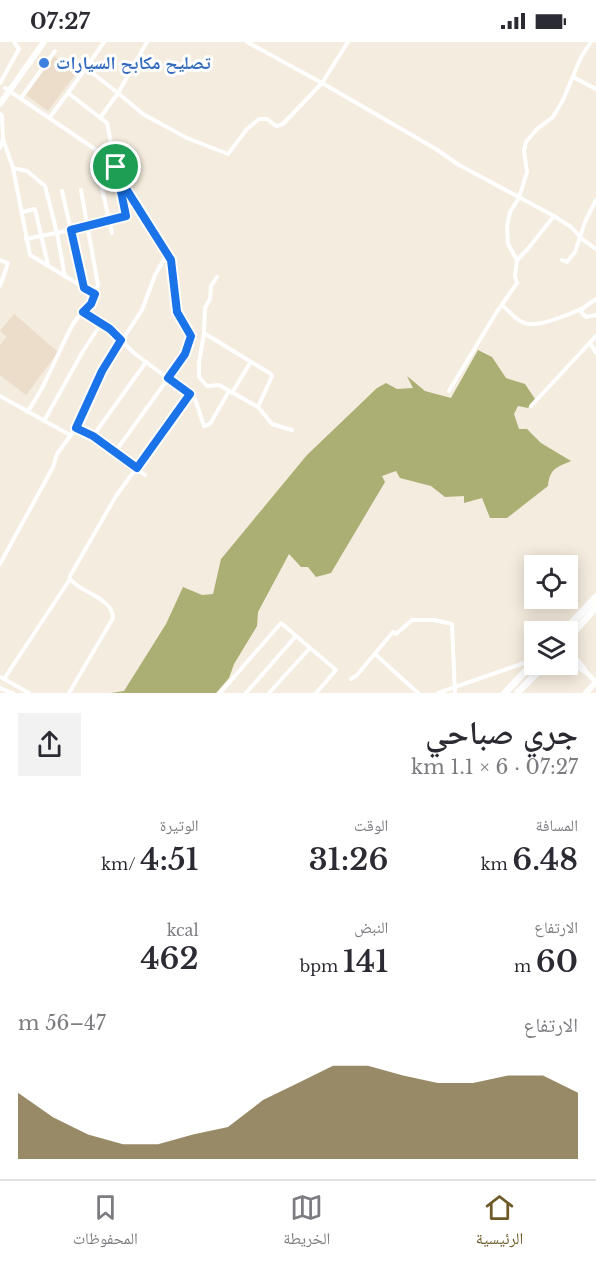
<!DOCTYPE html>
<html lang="ar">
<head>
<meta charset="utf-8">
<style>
	:root { --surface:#fff; --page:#f2f2f3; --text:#2b2b33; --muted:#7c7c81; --line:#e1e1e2; --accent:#6d5a28 }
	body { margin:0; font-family:"Libre Baskerville","Noto Naskh Arabic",serif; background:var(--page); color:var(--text); direction:rtl; height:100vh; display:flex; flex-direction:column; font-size:22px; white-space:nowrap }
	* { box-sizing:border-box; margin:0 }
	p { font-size:20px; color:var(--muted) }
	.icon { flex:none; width:33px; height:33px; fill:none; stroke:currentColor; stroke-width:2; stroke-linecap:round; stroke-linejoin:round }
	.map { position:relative; height:651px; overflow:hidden; direction:ltr }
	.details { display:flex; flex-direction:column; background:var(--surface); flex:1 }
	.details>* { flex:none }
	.buttons { position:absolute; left:524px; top:513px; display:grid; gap:12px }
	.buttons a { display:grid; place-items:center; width:54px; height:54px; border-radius:0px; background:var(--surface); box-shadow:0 3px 15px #0003; font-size:30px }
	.pin { position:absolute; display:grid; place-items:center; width:51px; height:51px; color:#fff; margin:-26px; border:3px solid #fff; border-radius:50%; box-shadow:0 2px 6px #0007 }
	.round { display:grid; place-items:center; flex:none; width:63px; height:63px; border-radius:0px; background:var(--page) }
	.headline { display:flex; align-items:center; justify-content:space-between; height:102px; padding:0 18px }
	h1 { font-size:33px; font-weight:600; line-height:45px }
	.metrics { display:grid; grid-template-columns:repeat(3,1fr); gap:9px; height:102px; padding:6px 18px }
	.metrics div { display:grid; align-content:center }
	.metrics b { font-size:30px; font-weight:600 }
	.metrics small { font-size:16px; font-weight:400 }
	.metrics p { font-size:16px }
	.chart { height:168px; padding:12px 18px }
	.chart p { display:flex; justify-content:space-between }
	.chart svg { width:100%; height:108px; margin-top:6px; fill:var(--accent); opacity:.7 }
	.status { display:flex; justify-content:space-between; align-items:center; height:42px; padding:0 30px; background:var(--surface); direction:ltr }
	.status svg { height:16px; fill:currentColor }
	.tabs { display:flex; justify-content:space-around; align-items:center; height:84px; border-top:2px solid var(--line); background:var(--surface); font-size:16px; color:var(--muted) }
	.tabs a { display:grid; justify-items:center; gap:3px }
	.tabs .current { color:var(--accent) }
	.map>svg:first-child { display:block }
	.education { fill:#ebddca }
	.forest { fill:#acaf73 }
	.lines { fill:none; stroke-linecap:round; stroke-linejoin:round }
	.minor { stroke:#fff; stroke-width:4 }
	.secondary { stroke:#fff; stroke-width:5 }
	.primary { stroke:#fff; stroke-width:6 }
	.motorway { stroke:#fff; stroke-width:7 }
	.route-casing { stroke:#fff; stroke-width:12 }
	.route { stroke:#1a73e8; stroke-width:8 }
	.shop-dot { fill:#3f7fe0; stroke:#fff; stroke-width:2 }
	.labels { text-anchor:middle; stroke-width:6; stroke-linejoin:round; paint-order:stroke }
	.shop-label { font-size:18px; font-weight:bold; fill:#366cbe; stroke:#fff; text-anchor:start }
</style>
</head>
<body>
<div class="status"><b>07:27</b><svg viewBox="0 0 49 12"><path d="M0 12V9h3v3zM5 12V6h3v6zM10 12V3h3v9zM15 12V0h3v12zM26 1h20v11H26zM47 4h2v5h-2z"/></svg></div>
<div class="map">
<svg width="596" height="651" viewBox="0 0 596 651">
	<rect width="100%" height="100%" fill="#f4ecde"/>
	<g class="education">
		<path d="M 54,14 L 77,30 L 48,69 L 26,53 Z"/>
		<path d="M 14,272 L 58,310 L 26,353 L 0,333 L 0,303 L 7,295 L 0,289 Z"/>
	</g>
	<path class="forest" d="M 478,308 L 492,315 L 506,336 L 525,342 L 535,357 L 528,366 L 518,364 L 514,372 L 519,387 L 527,387 L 541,401 L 571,419 C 556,426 550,426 548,444 L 507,476 L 490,476 L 482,456 L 464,461 L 464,454 L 445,455 L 431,444 L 400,436 L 396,429 L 382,434 L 385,440 L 331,531 L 316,535 L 308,525 L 301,525 L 289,512 L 258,570 L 257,584 L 234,622 L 229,636 L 216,651 L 111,651 L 124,649 L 166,582 L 183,545 L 202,553 L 213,552 L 221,517 L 307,413 L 377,346 L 386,341 L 397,347 L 413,346 L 407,334 L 425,349 L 451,356 Z"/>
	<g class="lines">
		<g class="minor">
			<path d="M 247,0 L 322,41 L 436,107 L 459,123 L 554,174 L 571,185 L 582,197 L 596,207"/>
			<path d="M 86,26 L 118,51 L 147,0"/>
			<path d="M 573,35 L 596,47"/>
			<path d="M 0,41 L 19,7 L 14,0"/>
			<path d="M 5,46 L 114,120"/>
			<path d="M 21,56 L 55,9"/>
			<path d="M 0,72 L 2,74 L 3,97 L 13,126 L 30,213 L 95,252 C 90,264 80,271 73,282 C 57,311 47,343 27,370"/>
			<path d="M 50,75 L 68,51"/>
			<path d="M 100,76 L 118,51 L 143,72 L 187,96 L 228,112 L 247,87 L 259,77 L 267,77 L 276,84 L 283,82 L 322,41 L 348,0"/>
			<path d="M 0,106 L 3,97"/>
			<path d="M 13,126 L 27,129 L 45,144 L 57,191 L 65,235"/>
			<path d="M 101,142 L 112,191"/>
			<path d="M 81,148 L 98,243 L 95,252"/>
			<path d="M 62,149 L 84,245"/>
			<path d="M 22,170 L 35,167 L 48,223"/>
			<path d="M 26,197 L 86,185 L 126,174 L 107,81 L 68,51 L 104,0"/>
			<path d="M 0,218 L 8,221 L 0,244"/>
			<path d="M 517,218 L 527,208 L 554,174"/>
			<path d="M 562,218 L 567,220 L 575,210 L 585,180 L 596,158"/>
			<path d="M 217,235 L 211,244 L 210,257 L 205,266 L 204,291 L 199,321 L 199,335 L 207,344 L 219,343 L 258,365 L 272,382 L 292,388"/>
			<path d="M 596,257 L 583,266 L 581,270 L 586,275 L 596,273"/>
			<path d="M 503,264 C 509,269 515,277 522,280 C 535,288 570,272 583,266"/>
			<path d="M 83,270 L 110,287 L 134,311 L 195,357 L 204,384 L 210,382 L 229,349"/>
			<path d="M 204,291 L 271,332 L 272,334 L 258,365"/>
			<path d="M 590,301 L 596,311"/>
			<path d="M 449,349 L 496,271 L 517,241 L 515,234 L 517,218 L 508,202 L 507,184 L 510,170 L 519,156 L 527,130 L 524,109 L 526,100 L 537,87 L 553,75 L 563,58 L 581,15 L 591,0"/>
			<path d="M 232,351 L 250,321"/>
			<path d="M 0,354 L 70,393"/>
			<path d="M 531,364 L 596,294"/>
			<path d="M 44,379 L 83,309 L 101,282"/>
			<path d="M 76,386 L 93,394 L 145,433"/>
			<path d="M 93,394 L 146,320"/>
			<path d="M 115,410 L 185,313 L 191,294 L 177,270 L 171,218 L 123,142 L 116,125"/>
			<path d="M 0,522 L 53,425 L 57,412 L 76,386 L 102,329 L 142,268 L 155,233 L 167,212"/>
			<path d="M 375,612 L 418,651"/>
			<path d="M 0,635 L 4,637 L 70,537"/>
			<path d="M 4,637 L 29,651"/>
			<path d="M 351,637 L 357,633 L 393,590 L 396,592 L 412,578 L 434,578 L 452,582 L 455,651"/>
			<path d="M 0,646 L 13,651"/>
			<path d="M 69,651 L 113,576 C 113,556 81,551 70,537 L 70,534 L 116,454 L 190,352"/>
			<path d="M 220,651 L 281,581 L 336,628 L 316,651"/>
			<path d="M 246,651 L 296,594"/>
			<path d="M 269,651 L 310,606"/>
			<path d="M 438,651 L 527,620 L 533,621"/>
		</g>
		<path class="secondary" d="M 584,628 L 596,640"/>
		<g class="primary">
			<path d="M 0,62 L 44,0"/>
			<path d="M 586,651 L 596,640"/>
		</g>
		<g class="motorway">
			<path d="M 563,590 L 596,555"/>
			<path d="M 567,598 L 596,565"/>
			<path d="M 567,607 L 584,628 L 567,616"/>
			<path d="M 518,650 L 546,622"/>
			<path d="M 505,651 L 534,620"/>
		</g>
	</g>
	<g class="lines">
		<g class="route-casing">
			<path id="route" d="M 116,125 L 123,142 L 171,218 L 177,270 L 191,294 L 185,312 L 168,336 L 190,352 L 137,426 L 93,394 L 76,386 L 102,329 L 121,298 L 110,287 L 83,270 L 91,262 L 95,252 L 84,246 L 71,188 L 126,174 Z"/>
		</g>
		<use href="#route" class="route"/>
	</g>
	<circle class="shop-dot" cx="44" cy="21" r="6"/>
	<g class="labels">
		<g class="shop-label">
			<text x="56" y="27">تصليح مكابح السيارات</text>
		</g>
	</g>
</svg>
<div class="buttons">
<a><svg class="icon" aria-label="locate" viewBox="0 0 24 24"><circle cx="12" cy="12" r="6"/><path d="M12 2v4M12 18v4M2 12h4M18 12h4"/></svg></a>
<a><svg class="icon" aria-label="layers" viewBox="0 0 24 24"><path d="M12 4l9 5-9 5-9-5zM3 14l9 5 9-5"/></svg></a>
</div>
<div class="pin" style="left:116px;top:125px;background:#1e9e55"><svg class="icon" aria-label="arrive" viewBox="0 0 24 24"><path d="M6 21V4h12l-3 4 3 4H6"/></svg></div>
</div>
<section class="details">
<div class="headline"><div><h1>جري صباحي</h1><p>07:27 · 6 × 1.1 km</p></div><a class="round"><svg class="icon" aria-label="share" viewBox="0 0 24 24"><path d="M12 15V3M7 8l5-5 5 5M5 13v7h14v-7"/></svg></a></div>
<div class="metrics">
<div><p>المسافة</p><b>6.48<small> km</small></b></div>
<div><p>الوقت</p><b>31:26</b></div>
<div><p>الوتيرة</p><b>4:51<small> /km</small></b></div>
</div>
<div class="metrics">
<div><p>الارتفاع</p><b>60<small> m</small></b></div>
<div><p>النبض</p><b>141<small> bpm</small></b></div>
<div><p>kcal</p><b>462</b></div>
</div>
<div class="chart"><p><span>الارتفاع</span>47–56 m</p>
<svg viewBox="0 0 160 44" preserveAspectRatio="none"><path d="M0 44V17L10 27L20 34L30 38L40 38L50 34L60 31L70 20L80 13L90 6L100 6L110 10L120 13L130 13L140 10L150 10L160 17V44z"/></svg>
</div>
</section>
<nav class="tabs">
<a class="current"><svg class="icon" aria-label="home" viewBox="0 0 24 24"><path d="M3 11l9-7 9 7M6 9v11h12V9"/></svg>الرئيسية</a>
<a><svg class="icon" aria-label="map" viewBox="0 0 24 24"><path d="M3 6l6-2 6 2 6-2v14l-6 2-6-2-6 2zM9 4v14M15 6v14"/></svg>الخريطة</a>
<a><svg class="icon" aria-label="saved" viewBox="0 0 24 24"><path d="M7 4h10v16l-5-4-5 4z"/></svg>المحفوظات</a>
</nav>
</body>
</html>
